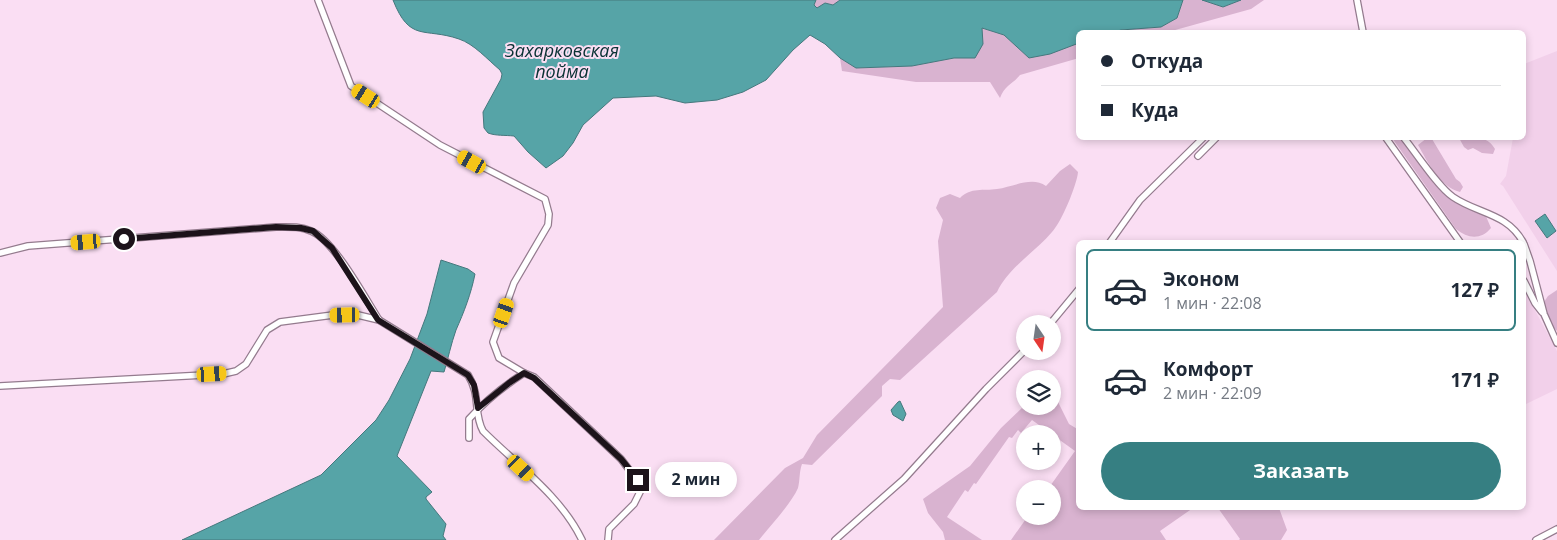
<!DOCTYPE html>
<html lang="ru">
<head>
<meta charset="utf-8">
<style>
  :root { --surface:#fff; --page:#f6f6f7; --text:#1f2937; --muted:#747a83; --line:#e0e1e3; --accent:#367f82 }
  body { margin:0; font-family:"Open Sans",sans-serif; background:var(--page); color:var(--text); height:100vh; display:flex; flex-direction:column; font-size:19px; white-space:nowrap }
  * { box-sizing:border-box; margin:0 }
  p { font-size:16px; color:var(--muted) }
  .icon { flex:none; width:28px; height:28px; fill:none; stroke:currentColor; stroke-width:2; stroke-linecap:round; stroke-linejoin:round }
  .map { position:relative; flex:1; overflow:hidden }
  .details { position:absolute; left:1076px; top:240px; width:450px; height:270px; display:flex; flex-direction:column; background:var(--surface); border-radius:8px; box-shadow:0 2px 8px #0003 }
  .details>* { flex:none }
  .banner { position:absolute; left:1076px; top:30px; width:450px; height:110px; border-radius:8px; box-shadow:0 2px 8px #0003; display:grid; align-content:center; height:110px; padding:0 25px; background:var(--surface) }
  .needle { width:32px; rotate:167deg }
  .controls { position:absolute; left:1016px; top:315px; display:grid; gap:10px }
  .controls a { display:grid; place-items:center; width:45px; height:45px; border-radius:50%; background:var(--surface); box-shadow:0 2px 8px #0003; font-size:25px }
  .end { position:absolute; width:22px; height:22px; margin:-11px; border:6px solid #1c131a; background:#fff; box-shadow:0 0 0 2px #fff }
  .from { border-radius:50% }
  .bubble { position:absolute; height:35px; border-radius:18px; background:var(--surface); box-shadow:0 2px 8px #0003; font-size:16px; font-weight:700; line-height:35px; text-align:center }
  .car { position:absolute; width:15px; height:30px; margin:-15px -8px; border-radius:6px; box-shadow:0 0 4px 1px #0007; background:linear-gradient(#f5c518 24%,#345 0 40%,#f5c518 0 76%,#345 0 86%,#f5c518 0) }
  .banner b { display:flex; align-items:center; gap:18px; height:48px; font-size:19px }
  .banner b+b { border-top:1px solid var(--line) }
  .banner i { width:12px; height:12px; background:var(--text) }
  ul { padding:9px 0 0; list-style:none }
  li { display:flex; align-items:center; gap:15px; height:82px; margin:0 10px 8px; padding:0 15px; border:2px solid transparent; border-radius:8px }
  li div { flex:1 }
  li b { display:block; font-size:19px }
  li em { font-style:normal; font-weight:700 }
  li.current { border-color:var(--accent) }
  li>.icon { width:45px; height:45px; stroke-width:1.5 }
  .button { display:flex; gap:10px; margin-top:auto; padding:10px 25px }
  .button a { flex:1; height:58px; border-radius:30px; background:var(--accent); color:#fff; font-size:20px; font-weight:700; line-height:58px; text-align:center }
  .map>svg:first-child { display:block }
</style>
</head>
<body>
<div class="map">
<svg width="1557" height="540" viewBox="0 0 1557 540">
  <rect width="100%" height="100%" fill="#fadef3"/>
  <!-- built -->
  <g fill="#f2d0ea">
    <path d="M1557,51V271L1503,186L1500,184L1506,176L1513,138H1524V64Z"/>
    <path d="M1524,290L1557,351V389L1524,405Z"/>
  </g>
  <!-- green -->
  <g fill="#d9b3d0">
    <path d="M816,0H840L833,5L825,3L817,9L814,5Z"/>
    <path d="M1183,0H1204L1223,7L1241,0H1264L1251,9L1168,32H1114L1121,30L1161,27L1177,18Z"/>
    <path d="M982,28L1004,35L1029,58L1079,43V58L1020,75C1012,85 1005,85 1000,98L990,82H916L842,71L840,58L857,68L912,66L954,58H975Z"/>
    <path d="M1392,138H1400C1414,156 1434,189 1452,200C1462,207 1473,210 1485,214L1491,228C1481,240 1468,239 1456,229Z"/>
    <path d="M1427,138L1432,139L1456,179L1460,182L1463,187L1460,192C1440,187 1427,161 1418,145Z"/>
    <path d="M1459,138C1473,137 1487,135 1495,149L1493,154L1482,153L1473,148L1468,150L1464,147Z"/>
    <path d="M1070,164L1078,172C1077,185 1061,223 1052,232C1034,253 1009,267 997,292L900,380L890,379L882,386V396L812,465L802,464C799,472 800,481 798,488C791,504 770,526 759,540H714L785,468L803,458L817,435L943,307L938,241L943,220L936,208L940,198L950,194L960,198C971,187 983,191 997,189C1013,187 1032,176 1046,186L1060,171Z"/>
    <path d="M1557,290V331C1549,324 1545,312 1544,302L1548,296Z"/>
    <path d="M1053,392L1069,424L1079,430V508H1193L1160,531L1166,540H1011L1028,516H1052V489H1048L1075,451L1032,420L1021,433L1018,430L1012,438L1009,437L976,484L974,483L968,492L965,490L947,517L982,540H945L943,532L928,513L923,499L970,466L1001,428L1025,405L1052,406Z"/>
    <path d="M1218,508H1279L1287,530L1281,540H1239L1240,539Z"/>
  </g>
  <!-- water -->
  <g fill="#56a4a7" stroke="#45787d">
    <path d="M393,0H816L814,5L817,8L825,3L833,5L840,0H1183L1177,18L1161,27L1121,30L1114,32H1079V43L1050,54L1029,58L1004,35L982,28L983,44L975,58H954L912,66L856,68L840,58L825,44L810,35L793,50L766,80L743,92L717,100L685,103L656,96L613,98L583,125L573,143L563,156L546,168L528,152L514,136C505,135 496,136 488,133L484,128L483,112L501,79L502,74L500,70C487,59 474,44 459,39C424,27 410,43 393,0Z"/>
    <path d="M1202,0H1241L1223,7Z"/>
    <path d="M1545,214L1556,231L1547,238L1535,221Z"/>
    <path d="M441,260L468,269L475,274C471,294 464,312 456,330C451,344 448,359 444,372L431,371L397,456L432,492L426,497V499L446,524L443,536L446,540H182L321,475L376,420L389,400L410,359L427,314Z"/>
    <path d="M900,401L906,414L903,421L893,415L891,410L898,402Z"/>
  </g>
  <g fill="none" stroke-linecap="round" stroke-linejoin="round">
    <defs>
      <g id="minor">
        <path d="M318,0L351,86L440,145L545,199L549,214L548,225L514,283L493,342L499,358L524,373"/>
        <path d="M1357,0L1363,32"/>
        <path d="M1386,138L1460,242"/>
        <path d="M1404,138C1416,153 1438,187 1453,197C1478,214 1507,213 1523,242"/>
        <path d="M1198,156L1216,138"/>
        <path d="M1110,242L1140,200L1203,138"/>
        <path d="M1524,244L1530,261L1544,314L1557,343"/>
        <path d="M0,253L28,246L276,227C288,227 300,226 311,231C334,240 365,298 379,320"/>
        <path d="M1524,281L1535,303L1542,312"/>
        <path d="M1050,324L1079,289"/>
        <path d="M0,386L223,374L236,371L246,364L267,330L280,322L333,315H358L379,320L468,375C481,395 473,413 483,431C517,465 561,496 582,540"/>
        <path d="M469,438V419C485,401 504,386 524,373L534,377L621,459L637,480L640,492L634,504L609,529L608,540"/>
        <path d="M835,540L904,479L986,389L1025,350"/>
        <path d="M1536,540L1557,529"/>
      </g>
    </defs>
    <!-- minor casing -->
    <use href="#minor" stroke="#947b8e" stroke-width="8"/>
    <!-- minor -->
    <use href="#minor" stroke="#fff" stroke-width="5.5"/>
  </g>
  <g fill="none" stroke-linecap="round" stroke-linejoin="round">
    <!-- route -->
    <path stroke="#1c131a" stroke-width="6" d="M124,239L276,227L301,228L313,231L332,248L378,320L468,375L474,385L478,408L509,383L524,373L534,378L621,459L638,480"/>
  </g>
  <g text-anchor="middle" stroke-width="4" stroke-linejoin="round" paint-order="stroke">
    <!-- water labels -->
    <g font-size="18" font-style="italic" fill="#093133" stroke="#fadef3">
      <text x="562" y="57">Захарковская<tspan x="562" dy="21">пойма</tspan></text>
    </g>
  </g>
</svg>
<div class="controls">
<a><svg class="needle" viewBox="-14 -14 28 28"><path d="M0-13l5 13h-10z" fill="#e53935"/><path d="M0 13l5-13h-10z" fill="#747a83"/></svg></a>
<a><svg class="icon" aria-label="layers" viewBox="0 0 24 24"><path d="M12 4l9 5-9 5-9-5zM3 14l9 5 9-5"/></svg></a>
<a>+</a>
<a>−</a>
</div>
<i class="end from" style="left:124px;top:239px"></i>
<i class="end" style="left:638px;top:480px"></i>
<div class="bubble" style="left:655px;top:462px;width:82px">2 мин</div>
<i class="car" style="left:366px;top:96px;rotate:303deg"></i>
<i class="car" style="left:472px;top:162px;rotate:299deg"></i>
<i class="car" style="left:86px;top:242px;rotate:265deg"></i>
<i class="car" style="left:504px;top:313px;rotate:19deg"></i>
<i class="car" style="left:345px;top:315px;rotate:269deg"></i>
<i class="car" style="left:212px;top:374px;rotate:87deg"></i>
<i class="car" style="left:521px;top:468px;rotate:133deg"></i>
<div class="banner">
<b><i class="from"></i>Откуда</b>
<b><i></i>Куда</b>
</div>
<section class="details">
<ul>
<li class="current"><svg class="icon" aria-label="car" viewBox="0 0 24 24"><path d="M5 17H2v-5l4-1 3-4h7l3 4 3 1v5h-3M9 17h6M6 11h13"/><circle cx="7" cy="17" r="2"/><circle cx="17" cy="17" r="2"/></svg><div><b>Эконом</b><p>1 мин · 22:08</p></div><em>127 ₽</em></li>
<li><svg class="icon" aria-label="car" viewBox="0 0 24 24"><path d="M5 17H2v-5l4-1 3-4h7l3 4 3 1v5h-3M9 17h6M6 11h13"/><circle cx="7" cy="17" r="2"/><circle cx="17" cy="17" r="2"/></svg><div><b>Комфорт</b><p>2 мин · 22:09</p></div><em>171 ₽</em></li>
</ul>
<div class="button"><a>Заказать</a></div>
</section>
</div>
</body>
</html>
